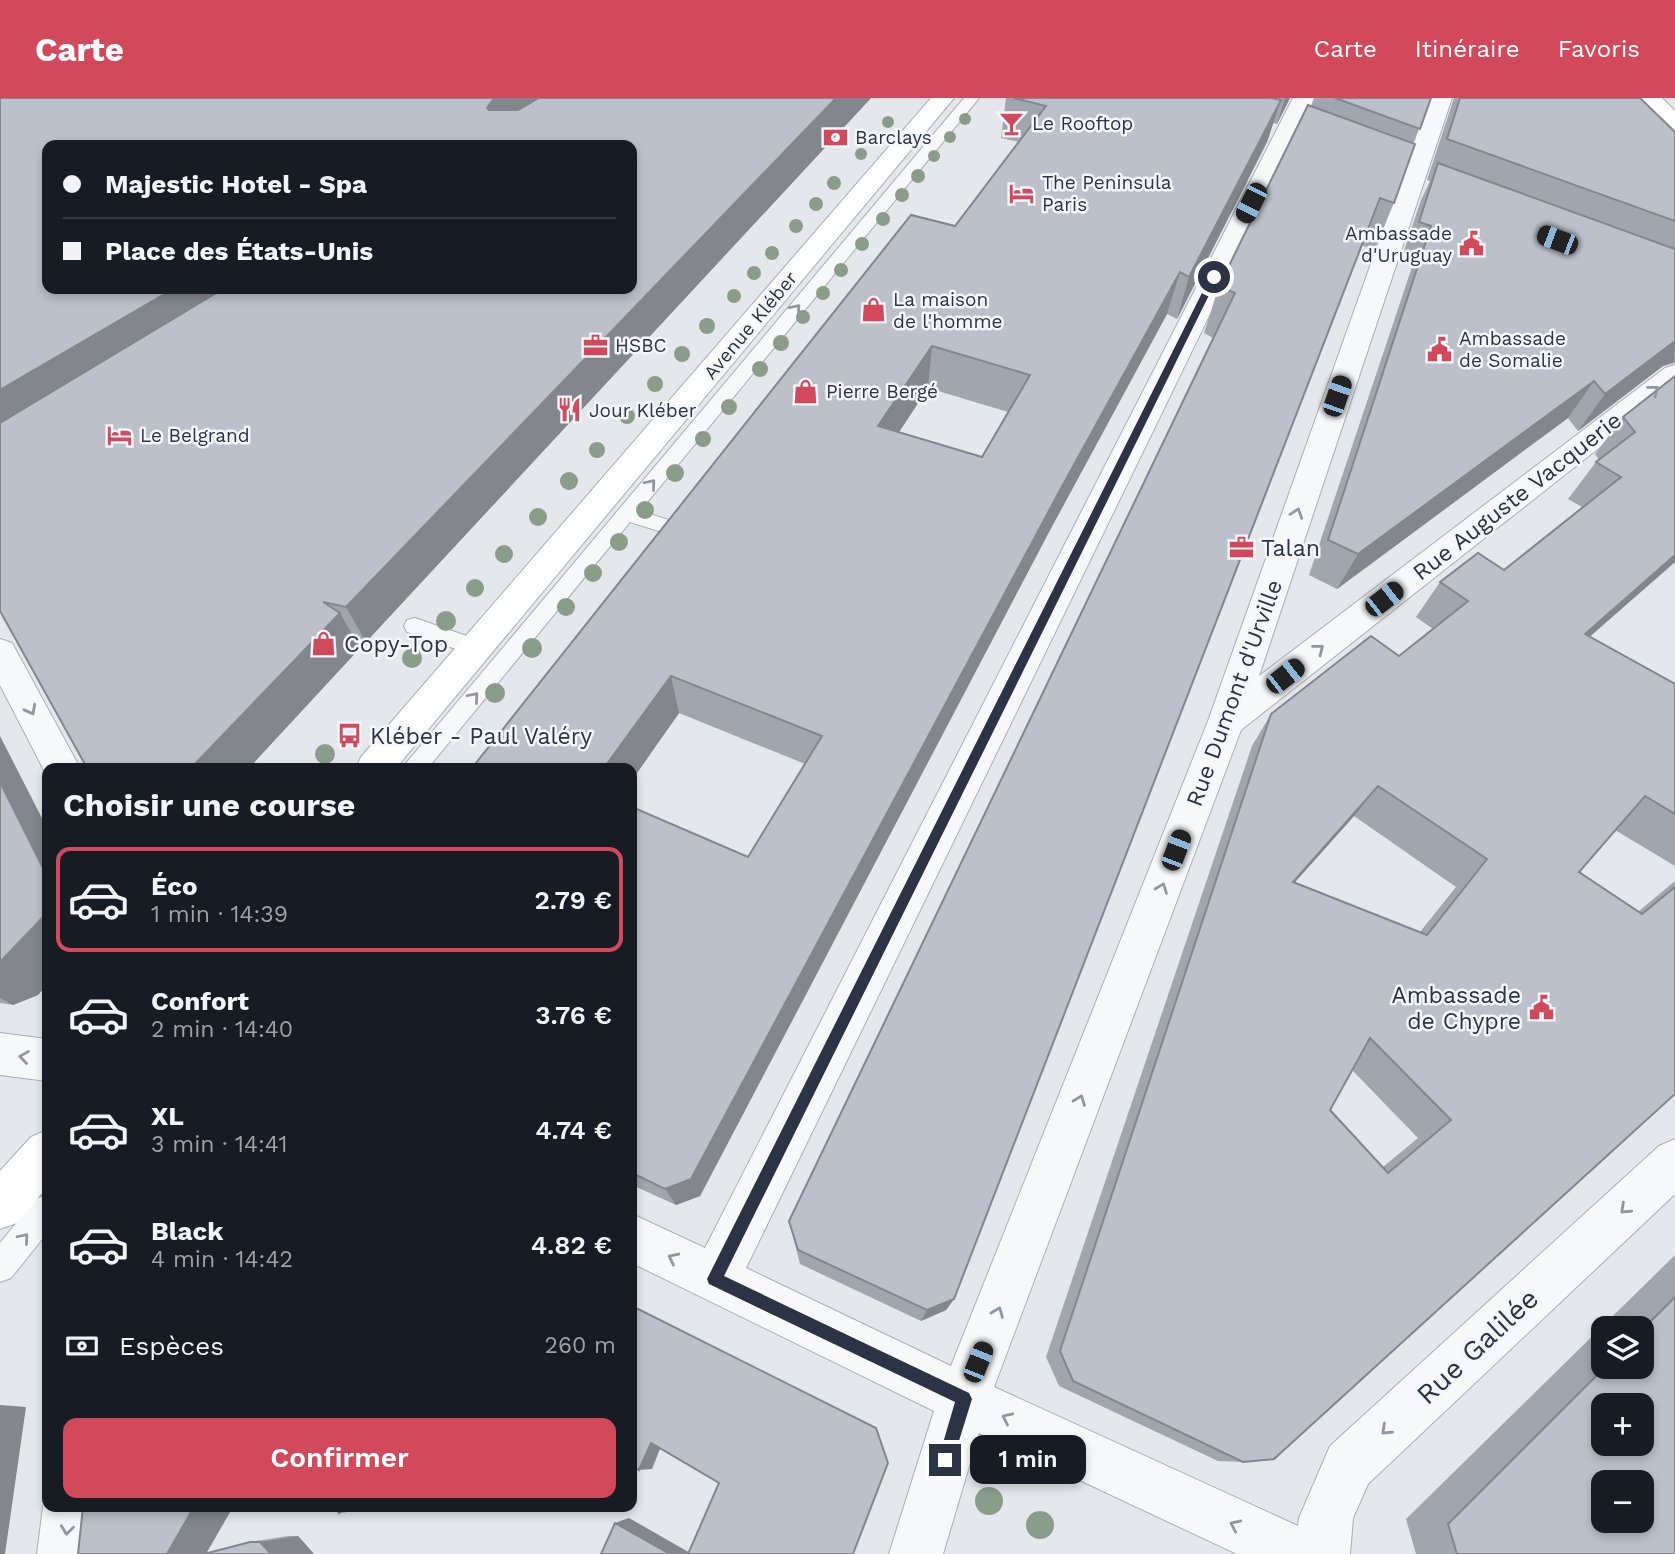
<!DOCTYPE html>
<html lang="fr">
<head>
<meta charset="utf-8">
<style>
  :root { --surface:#171b24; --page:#242831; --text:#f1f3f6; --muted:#9ea1a6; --line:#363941; --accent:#d1495b }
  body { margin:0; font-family:"Work Sans",sans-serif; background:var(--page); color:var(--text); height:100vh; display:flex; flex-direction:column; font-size:26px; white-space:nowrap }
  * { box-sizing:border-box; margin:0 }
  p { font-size:23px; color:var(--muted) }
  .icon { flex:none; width:38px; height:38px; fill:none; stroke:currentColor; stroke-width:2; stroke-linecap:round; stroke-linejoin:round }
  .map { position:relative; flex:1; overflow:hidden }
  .sheet { position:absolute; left:42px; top:665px; width:595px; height:749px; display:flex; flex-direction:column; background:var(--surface); border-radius:14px; box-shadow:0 4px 10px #0003 }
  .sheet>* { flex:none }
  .top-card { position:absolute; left:42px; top:42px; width:595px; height:154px; border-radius:14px; box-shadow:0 4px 10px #0003; display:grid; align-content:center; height:154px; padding:0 21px; background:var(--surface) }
  .tools { position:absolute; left:1591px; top:1218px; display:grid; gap:14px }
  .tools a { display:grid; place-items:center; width:63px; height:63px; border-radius:14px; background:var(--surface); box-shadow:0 4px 10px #0003; font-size:35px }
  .end { position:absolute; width:32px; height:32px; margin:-16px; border:9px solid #2b3445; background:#fff; box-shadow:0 0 0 4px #fff }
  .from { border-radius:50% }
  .bubble { position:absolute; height:49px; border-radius:14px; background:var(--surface); box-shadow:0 4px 10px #0003; font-size:23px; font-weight:600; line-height:49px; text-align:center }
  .car { position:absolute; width:21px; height:42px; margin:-21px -10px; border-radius:9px; box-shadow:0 0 5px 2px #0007; background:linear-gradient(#222 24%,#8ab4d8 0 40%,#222 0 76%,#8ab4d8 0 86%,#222 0) }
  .top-card b { display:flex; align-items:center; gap:24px; height:66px; font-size:26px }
  .top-card b+b { border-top:2px solid var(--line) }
  .top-card i { width:18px; height:18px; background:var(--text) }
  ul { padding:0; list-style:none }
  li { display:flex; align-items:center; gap:21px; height:105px; margin:0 14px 10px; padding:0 7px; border:4px solid transparent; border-radius:14px }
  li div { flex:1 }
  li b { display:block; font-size:26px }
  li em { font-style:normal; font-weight:600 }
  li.current { border-color:var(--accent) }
  li>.icon { width:63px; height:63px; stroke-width:1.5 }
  h2 { padding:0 21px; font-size:32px; line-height:84px }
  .pay { display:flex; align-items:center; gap:18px; height:77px; padding:0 21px; font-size:26px }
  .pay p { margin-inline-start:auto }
  .cta { display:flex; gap:14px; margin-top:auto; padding:14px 21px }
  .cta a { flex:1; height:80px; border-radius:14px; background:var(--accent); color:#fff; font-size:28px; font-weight:600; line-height:80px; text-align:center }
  header { display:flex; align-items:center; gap:42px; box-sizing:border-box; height:98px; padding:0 35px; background:var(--accent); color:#fff }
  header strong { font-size:33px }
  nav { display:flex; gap:38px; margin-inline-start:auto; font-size:24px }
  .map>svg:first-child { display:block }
</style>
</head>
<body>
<header>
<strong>Carte</strong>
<nav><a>Carte</a><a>Itinéraire</a><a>Favoris</a></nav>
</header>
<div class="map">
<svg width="1675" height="1456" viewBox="0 0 1675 1456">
  <rect width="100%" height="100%" fill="#e4e7ec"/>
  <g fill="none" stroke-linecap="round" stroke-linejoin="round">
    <defs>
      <g id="lane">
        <path d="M964,0H979L640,413L672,423L675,428L672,433L665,435L630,424L428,670H402Z"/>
        <path d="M415,520L484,544L487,550L484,556L476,558L407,534L404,528L407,522Z"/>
        <path d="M47,1097V1135L11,1180L0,1184V1145L36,1101Z"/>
      </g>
      <g id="street">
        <path d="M1293,0H1315L746,1170L951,1268L1208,623L1430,0H1452L1259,578L1665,270L1675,267V290L1241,632L994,1289L1298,1428L1299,1420L1330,1348L1659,1048L1675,1041V1096L1368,1386L1353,1420L1350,1456H1237L979,1335L943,1456H889L934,1313L632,1165V1116L705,1150Z"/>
        <path d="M0,541L12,545L80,670H47V678L0,587Z"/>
        <path d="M0,935L47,941V983L0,977Z"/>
        <path d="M47,1399V1409H97L91,1456H37L43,1409Z"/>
      </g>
      <g id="secondary">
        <path d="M931,0H954L396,670H356L361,659Z"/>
        <path d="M47,1032V1089L17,1125L0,1131V1073L31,1039Z"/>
      </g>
      <path id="primary" d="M1638,0H1662L1675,13V33L1667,31Z"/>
    </defs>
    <!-- lane casing -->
    <use href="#lane" stroke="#a9aeb7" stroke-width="2"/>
    <!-- street casing -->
    <use href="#street" stroke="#a9aeb7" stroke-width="2"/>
    <!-- secondary casing -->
    <use href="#secondary" stroke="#a9aeb7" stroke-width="2"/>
    <!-- primary casing -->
    <use href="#primary" stroke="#a3abb8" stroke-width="2"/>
    <!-- lane -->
    <use href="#lane" fill="#f7f8fa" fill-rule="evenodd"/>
    <!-- street -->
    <use href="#street" fill="#f7f8fa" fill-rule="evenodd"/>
    <!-- secondary -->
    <use href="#secondary" fill="#fff" fill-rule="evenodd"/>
    <!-- primary -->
    <use href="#primary" fill="#fff" fill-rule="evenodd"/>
  </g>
  <!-- trees -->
  <g fill="#899d89">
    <circle cx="965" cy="21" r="6"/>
    <circle cx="888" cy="24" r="6"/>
    <circle cx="950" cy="39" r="6"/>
    <circle cx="861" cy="56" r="6"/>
    <circle cx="934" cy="58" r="6"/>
    <circle cx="918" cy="78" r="7"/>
    <circle cx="834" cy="85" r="7"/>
    <circle cx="902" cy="97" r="7"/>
    <circle cx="816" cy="106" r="7"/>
    <circle cx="883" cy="121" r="7"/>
    <circle cx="796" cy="128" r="7"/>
    <circle cx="862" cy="146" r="7"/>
    <circle cx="772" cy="155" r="7"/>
    <circle cx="841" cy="172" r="7"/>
    <circle cx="754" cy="175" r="7"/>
    <circle cx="823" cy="195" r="7"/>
    <circle cx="734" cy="198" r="7"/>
    <circle cx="803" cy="219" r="7"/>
    <circle cx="707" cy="228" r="8"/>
    <circle cx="781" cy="245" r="8"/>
    <circle cx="682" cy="256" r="8"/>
    <circle cx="760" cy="271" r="8"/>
    <circle cx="655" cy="286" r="8"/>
    <circle cx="729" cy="309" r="8"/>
    <circle cx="627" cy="318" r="8"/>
    <circle cx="703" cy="341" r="8"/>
    <circle cx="597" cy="352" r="8"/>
    <circle cx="675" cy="375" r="9"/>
    <circle cx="569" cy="383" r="9"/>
    <circle cx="645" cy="412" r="9"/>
    <circle cx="538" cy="419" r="9"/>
    <circle cx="619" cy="444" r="9"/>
    <circle cx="504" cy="456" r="9"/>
    <circle cx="593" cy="475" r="9"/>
    <circle cx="475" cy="490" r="9"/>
    <circle cx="566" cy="509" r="9"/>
    <circle cx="446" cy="523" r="10"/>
    <circle cx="532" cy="550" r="10"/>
    <circle cx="412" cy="560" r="10"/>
    <circle cx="495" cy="595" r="10"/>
    <circle cx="325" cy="656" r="10"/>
    <circle cx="989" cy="1403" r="14"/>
    <circle cx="1040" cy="1427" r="14"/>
  </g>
  <!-- wall -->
  <g fill="#a1a5ae" fill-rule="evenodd">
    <path d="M0,0H871L366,544L355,541L360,550L249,670H87ZM632,47V191H47Z"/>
    <path d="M1006,0H1290L1277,26L1273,25L1267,44L1177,221L1167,216L1049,434L700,1098L676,1107L632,1087V709L748,759L805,666L679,615L632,682V670H472L955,128L1019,44L1001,40ZM928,290L1008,314L982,359L899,334Z"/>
    <path d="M1314,0H1431L1413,45L1394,105L1374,152L1361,147L954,1201L946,1212L921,1223L800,1166L789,1123L1213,240L1204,235L1219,188L1311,8Z"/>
    <path d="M1454,0H1640L1675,34V265L1663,268L1578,333L1568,320L1337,491L1309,477L1413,166L1401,162L1421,102L1430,83L1427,82Z"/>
    <path d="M1675,278V464L1589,539L1675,586V768L1615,732L1579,774L1639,813L1675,783V996L1243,1364L1218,1363L1059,1288L1046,1259L1252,648L1271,616L1399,558L1433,531L1416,519L1440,484L1504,472L1582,409L1568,401L1596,364L1599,362L1595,356L1623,319ZM1354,718L1456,789L1420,834L1295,784ZM1352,972L1418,1040L1383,1069L1330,1012Z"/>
    <path d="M0,638L38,897L13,907L0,905Z"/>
    <path d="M1675,1157V1456H1416L1406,1421ZM1603,1230H1642V1269H1603Z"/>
    <path d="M288,1438H298L314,1456H78L207,1455L250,1444Z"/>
  </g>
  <!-- shaded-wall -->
  <g fill="#83868d">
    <path d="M496,0H566L502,40L487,10L492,3Z"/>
    <path d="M836,0H871L366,544L346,509Z"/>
    <path d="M1285,0H1290L1277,26Z"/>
    <path d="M1281,2L1267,44L1177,221L1189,179Z"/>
    <path d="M1180,174L1167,216L1049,434L700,1098L676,1107L665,1091L1059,394Z"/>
    <path d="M173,191H256L0,347V292Z"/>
    <path d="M1675,243L1674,264L1663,268L1578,333L1605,296Z"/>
    <path d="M932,248L928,290L876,369L878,328Z"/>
    <path d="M1594,283L1568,320L1337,491L1358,456Z"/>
    <path d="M1675,457V464L1554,570L1585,536Z"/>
    <path d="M340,515L360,550L249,670H191Z"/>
    <path d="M671,578L679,615L632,682V670H604Z"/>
    <path d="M0,638L47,730V778L0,684Z"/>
    <path d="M1378,688L1354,718L1271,811L1293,784Z"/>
    <path d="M47,815V887L38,897L13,907L0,900V864Z"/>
    <path d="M954,1201L946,1212L921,1223L927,1212Z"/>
    <path d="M0,1307L26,1309L5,1456H0Z"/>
    <path d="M651,1345L662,1346L652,1371L639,1372Z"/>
    <path d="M194,1409H233L206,1456H167Z"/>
    <path d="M344,1409H373L371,1411L339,1415Z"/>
    <path d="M629,1420L692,1456H670L615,1425Z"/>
    <path d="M298,1438L314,1456H271L260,1444Z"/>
  </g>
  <!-- building -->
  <g fill="#bbc0ca" stroke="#83868d" stroke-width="2" fill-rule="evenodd">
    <path d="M0,0H496L492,3L487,10L489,12H518L539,0H836L346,509L323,504L340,515L191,670H87L0,513V325L223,191H632V47H47V191H173L0,292Z"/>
    <path d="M1014,0H1271L1281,2L1189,179L1180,174L1059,394L691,1081L665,1091L632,1075V709L748,759L822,638L671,578L604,670H472L911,117L955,128L1046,8ZM932,248L1030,277L982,359L878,328Z"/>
    <path d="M1335,0H1431L1420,31Z"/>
    <path d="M1460,0H1640L1675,34V123L1447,41Z"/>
    <path d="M1308,7L1415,46L1394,105L1380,100L954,1201L927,1212L798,1152L789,1123L1235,195L1219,188Z"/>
    <path d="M1438,65L1675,151V243L1605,296L1594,283L1358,456L1328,442L1431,128L1419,124Z"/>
    <path d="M1675,278V457L1585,536L1675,586V716L1645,698L1579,774L1642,816L1675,789V996L1274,1361L1243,1364L1073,1283L1060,1253L1271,616L1371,538L1399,558L1468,503L1440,484L1478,455L1504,472L1621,379L1596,364L1635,334L1623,319ZM1378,688L1487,761L1427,837L1293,784ZM1370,940L1451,1022L1388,1075L1330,1012Z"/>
    <path d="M0,684L47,778V815L0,864Z"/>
    <path d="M1675,1199V1456H1457L1448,1426L1605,1269H1642V1232ZM1603,1307H1642V1346H1603ZM1603,1384H1642V1423H1603Z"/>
    <path d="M632,1208L876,1330L888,1365L853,1456H688L719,1385L651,1345L639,1372L632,1368Z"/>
    <path d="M83,1409H194L167,1456H78Z"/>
    <path d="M335,1409H344L339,1415Z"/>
    <path d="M615,1425L670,1456H601Z"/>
    <path d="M250,1444H260L271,1456H204Z"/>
  </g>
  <!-- one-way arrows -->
  <defs><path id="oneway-chevron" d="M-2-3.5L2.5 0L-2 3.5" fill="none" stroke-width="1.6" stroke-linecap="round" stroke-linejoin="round" transform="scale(1.75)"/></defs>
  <g stroke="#9196a0">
    <use href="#oneway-chevron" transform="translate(796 211) rotate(-50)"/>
    <use href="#oneway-chevron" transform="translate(1654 292) rotate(-38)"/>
    <use href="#oneway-chevron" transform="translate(651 386) rotate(-50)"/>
    <use href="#oneway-chevron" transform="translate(1297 415) rotate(-71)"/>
    <use href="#oneway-chevron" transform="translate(1319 551) rotate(-38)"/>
    <use href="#oneway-chevron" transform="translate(474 599) rotate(-50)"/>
    <use href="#oneway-chevron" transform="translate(31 612) rotate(62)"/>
    <use href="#oneway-chevron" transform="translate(1162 790) rotate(-69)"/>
    <use href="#oneway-chevron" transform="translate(24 959) rotate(-172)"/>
    <use href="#oneway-chevron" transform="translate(1080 1002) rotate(-69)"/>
    <use href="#oneway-chevron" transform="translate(1625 1111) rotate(137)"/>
    <use href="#oneway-chevron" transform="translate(24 1140) rotate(-50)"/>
    <use href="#oneway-chevron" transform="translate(673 1160) rotate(-154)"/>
    <use href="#oneway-chevron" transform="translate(998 1214) rotate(-69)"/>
    <use href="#oneway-chevron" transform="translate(1007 1320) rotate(-155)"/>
    <use href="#oneway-chevron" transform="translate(1386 1332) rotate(137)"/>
    <use href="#oneway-chevron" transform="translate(1235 1427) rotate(-155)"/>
    <use href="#oneway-chevron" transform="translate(67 1432) rotate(97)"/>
  </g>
  <!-- route -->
  <path fill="#2b3445" d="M1214,176L1218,179L724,1178L969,1295L972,1301L953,1362L951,1367L945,1369L940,1367L938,1362L955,1304L709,1186L707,1181L1210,179Z"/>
  <!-- icons -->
  <defs>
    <symbol id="bar-bare" viewBox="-9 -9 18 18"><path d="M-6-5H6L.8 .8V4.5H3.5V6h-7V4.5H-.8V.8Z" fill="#d1495b" stroke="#f4f6f9" stroke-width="2.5" paint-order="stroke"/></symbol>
    <symbol id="bank-bare" viewBox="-9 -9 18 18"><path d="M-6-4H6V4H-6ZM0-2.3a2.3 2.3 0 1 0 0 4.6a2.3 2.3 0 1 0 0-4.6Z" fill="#d1495b" stroke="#f4f6f9" stroke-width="2.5" paint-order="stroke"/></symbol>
    <symbol id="hotel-bare" viewBox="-9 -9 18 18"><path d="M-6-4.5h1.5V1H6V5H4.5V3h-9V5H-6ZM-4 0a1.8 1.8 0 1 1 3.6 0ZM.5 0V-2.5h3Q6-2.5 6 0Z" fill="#d1495b" stroke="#f4f6f9" stroke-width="2.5" paint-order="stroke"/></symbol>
    <symbol id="civic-bare" viewBox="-9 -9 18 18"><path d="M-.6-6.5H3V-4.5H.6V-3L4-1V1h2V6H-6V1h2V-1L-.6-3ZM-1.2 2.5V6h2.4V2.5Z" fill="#d1495b" stroke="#f4f6f9" stroke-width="2.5" paint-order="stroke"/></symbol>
    <symbol id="shop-bare" viewBox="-9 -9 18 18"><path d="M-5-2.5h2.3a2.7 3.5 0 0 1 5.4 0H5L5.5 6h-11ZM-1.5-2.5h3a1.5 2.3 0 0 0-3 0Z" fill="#d1495b" stroke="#f4f6f9" stroke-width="2.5" paint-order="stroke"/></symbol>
    <symbol id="office-bare" viewBox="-9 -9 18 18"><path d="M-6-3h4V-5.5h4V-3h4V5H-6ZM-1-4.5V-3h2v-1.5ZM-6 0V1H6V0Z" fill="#d1495b" stroke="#f4f6f9" stroke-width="2.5" paint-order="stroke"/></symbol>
    <symbol id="restaurant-bare" viewBox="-9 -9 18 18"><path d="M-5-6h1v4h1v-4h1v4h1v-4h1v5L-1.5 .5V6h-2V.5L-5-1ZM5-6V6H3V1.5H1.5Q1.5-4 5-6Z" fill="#d1495b" stroke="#f4f6f9" stroke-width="2.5" paint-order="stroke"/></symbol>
    <symbol id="bus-bare" viewBox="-9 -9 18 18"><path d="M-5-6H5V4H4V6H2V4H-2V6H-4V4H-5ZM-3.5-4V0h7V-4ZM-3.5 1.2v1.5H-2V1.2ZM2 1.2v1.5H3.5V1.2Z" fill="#d1495b" stroke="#f4f6f9" stroke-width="2.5" paint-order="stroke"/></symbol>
  </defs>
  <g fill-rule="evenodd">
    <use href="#bar-bare" x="994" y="8" width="35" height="35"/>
    <use href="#bank-bare" x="818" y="22" width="35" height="35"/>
    <use href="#hotel-bare" x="1004" y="78" width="35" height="35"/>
    <use href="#civic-bare" x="1454" y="128" width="35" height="35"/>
    <use href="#shop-bare" x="856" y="194" width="35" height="35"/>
    <use href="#office-bare" x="578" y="230" width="35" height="35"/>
    <use href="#civic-bare" x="1422" y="234" width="35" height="35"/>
    <use href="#shop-bare" x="788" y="276" width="35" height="35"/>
    <use href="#restaurant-bare" x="552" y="294" width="35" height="35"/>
    <use href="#hotel-bare" x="102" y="320" width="35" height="35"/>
    <use href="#office-bare" x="1224" y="432" width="35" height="35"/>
    <use href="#shop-bare" x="306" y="528" width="35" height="35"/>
    <use href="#bus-bare" x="332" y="620" width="35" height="35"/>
    <use href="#civic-bare" x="1524" y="892" width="35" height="35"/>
  </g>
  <g text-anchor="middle" stroke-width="5" stroke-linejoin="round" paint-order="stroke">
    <!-- far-poi labels -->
    <g font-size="19" fill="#2b3445" stroke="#f4f6f9" text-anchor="start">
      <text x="1032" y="32">Le Rooftop</text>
      <text x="855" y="46">Barclays</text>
      <text x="1042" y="91">The Peninsula<tspan x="1042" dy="22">Paris</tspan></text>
      <text x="1452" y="142" text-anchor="end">Ambassade<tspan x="1452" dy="22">d'Uruguay</tspan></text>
      <text x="893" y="208">La maison<tspan x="893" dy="22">de l'homme</tspan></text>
      <text x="1459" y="247">Ambassade<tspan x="1459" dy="22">de Somalie</tspan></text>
      <text x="615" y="254">HSBC</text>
      <text x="826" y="300">Pierre Bergé</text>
      <text x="589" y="319">Jour Kléber</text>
      <text x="140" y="344">Le Belgrand</text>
    </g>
    <!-- far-street labels -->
    <g font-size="19" fill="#2b3445" stroke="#f4f6f9">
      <text transform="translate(750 227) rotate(-50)" y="7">Avenue Kléber</text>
    </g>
    <!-- street labels -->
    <g font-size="23" fill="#2b3445" stroke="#f4f6f9">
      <text transform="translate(1517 398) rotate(-38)" y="8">Rue Auguste Vacquerie</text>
      <text transform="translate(1234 595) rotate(-70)" y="8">Rue Dumont d'Urville</text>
    </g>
    <!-- poi labels -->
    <g font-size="23" fill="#2b3445" stroke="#f4f6f9" text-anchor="start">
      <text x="1261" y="458">Talan</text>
      <text x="344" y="554">Copy-Top</text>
      <text x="370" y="646">Kléber - Paul Valéry</text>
      <text x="1521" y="905" text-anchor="end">Ambassade<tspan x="1521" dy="26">de Chypre</tspan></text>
    </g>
    <!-- near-street labels -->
    <g font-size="28" fill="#2b3445" stroke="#f4f6f9">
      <text transform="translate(1477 1248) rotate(-43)" y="10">Rue Galilée</text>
    </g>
  </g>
</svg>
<div class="tools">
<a><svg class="icon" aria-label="layers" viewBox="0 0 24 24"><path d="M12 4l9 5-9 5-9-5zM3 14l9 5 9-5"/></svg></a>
<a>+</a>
<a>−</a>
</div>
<i class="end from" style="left:1214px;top:179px"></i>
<i class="end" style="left:945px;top:1362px"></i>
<div class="bubble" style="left:970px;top:1337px;width:116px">1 min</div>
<i class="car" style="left:1251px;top:105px;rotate:207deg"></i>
<i class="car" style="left:1557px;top:142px;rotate:291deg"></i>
<i class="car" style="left:1337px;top:298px;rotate:19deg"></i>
<i class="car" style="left:1384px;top:501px;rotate:52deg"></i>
<i class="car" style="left:1285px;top:578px;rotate:52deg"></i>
<i class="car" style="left:1176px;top:752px;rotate:21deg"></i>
<i class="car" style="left:978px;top:1264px;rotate:22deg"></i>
<div class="top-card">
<b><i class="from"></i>Majestic Hotel - Spa</b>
<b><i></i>Place des États-Unis</b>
</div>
<section class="sheet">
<h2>Choisir une course</h2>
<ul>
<li class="current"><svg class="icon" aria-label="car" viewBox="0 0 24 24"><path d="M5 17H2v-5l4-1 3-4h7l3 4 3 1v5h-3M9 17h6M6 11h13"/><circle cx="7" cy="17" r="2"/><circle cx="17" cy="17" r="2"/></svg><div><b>Éco</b><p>1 min · 14:39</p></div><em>2.79 €</em></li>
<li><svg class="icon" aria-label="car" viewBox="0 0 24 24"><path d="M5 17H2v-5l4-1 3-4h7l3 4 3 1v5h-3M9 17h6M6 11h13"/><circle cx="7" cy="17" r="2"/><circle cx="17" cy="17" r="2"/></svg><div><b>Confort</b><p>2 min · 14:40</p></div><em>3.76 €</em></li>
<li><svg class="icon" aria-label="car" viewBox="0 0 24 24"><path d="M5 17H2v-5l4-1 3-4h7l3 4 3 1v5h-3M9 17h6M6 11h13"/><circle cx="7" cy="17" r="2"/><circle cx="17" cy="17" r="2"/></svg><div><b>XL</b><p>3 min · 14:41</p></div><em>4.74 €</em></li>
<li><svg class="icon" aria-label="car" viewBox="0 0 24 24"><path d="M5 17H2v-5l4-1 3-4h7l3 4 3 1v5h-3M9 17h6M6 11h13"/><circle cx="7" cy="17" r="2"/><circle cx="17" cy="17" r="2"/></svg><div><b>Black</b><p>4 min · 14:42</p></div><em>4.82 €</em></li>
</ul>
<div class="pay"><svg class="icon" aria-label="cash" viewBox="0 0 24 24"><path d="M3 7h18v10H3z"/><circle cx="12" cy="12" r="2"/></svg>Espèces<p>260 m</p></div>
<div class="cta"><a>Confirmer</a></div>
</section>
</div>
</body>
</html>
